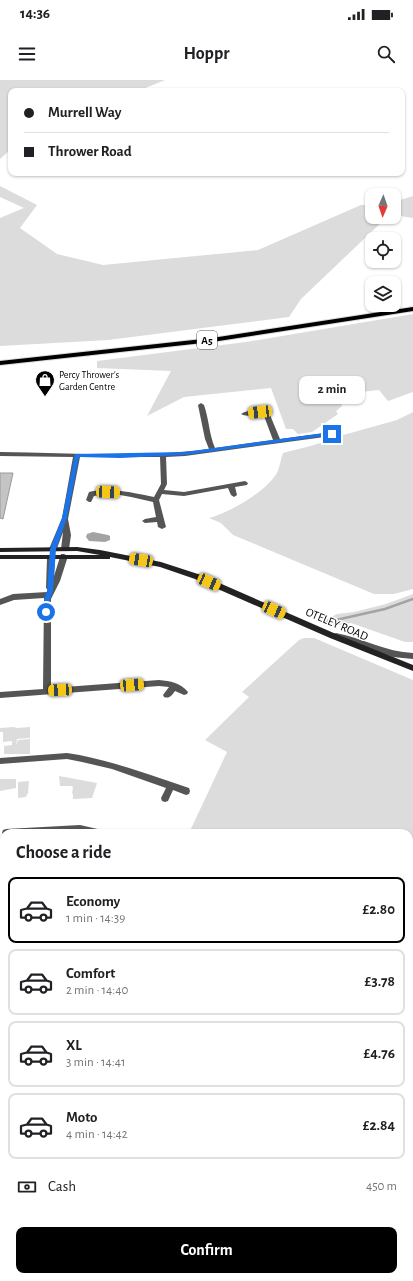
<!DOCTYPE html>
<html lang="en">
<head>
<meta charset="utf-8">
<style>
  :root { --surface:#fff; --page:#f6f6f6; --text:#202124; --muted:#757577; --line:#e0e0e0; --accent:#000 }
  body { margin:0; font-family:"Alegreya Sans",sans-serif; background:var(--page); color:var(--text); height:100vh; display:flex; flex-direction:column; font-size:15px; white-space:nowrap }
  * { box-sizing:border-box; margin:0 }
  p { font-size:13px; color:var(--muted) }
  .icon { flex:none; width:22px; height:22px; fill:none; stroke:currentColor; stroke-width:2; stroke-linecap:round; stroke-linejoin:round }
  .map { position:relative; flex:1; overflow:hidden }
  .side { position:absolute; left:0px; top:749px; width:413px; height:452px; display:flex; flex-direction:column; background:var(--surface); border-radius:12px 12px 0 0; box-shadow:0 1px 3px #0004 }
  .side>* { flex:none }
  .banner { position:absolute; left:8px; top:8px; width:397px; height:88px; border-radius:8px; box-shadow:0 1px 3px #0004; display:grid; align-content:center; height:88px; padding:0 16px; background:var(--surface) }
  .needle { width:26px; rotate:182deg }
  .buttons { position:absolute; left:365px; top:108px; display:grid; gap:8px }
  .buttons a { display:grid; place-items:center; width:36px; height:36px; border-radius:8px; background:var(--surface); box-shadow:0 1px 3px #0004; font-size:20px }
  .end { position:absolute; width:18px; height:18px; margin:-9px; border:5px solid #1a73e8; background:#fff; box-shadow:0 0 0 2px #fff }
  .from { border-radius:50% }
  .bubble { position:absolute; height:28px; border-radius:8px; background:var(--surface); box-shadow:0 1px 3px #0004; font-size:13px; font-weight:600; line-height:28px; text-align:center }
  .car { position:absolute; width:12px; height:24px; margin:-12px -6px; border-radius:5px; box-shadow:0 0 3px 1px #0007; background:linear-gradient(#f5c518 24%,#345 0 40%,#f5c518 0 76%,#345 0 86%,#f5c518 0) }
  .banner b { display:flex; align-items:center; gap:14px; height:38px; font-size:15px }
  .banner b+b { border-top:1px solid var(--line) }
  .banner i { width:10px; height:10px; background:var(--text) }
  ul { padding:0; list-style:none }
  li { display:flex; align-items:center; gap:12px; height:66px; margin:0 8px 6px; padding:0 8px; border:2px solid var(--line); border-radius:8px }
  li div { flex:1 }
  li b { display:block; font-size:15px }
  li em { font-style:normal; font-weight:600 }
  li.on { border-color:var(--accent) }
  li>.icon { width:36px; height:36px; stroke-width:1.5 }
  h2 { padding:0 16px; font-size:18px; line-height:48px }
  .pay { display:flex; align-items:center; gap:10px; height:44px; padding:0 16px; font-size:15px }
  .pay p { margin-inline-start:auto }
  .cta { display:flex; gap:8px; margin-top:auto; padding:8px 16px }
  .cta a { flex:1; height:46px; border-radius:8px; background:var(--accent); color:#fff; font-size:16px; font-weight:600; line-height:46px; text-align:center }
  .status { display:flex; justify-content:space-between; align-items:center; height:28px; padding:0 20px; background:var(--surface); direction:ltr }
  .status svg { height:11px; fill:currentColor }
  header { display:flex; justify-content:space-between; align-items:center; height:52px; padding:0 16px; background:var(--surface); font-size:18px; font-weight:600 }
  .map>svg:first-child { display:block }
</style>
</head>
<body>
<div class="status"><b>14:36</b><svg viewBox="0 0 49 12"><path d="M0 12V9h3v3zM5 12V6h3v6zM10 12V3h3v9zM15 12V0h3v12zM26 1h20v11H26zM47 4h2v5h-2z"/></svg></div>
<header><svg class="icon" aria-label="menu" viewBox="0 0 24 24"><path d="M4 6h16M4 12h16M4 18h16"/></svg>Hoppr<svg class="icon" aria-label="search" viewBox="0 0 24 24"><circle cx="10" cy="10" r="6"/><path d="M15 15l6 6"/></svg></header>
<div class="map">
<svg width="413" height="1201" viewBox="0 0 413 1201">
  <rect width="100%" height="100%" fill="#fff"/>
  <!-- green -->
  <g fill="#dcdcdc">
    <path d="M0,0H165L138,11H11V69L0,79Z"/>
    <path d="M0,106L37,125L20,148L57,174L103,185L258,170L361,125H372V137H387L301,219L289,237L108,260L0,266V138L24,128L0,117Z"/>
    <path d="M413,116V138L394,135V122Z"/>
    <path d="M413,234V312L388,321L379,310L351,313L340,322L342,326L336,331L338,334L312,352L298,354L293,349H286L271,308L184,317L147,336L171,291L97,288V281L246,262Z"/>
    <path d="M413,332V509L394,514H374L233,455L221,443L209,438C229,433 269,410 278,391C280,385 281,378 283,373C293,370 323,364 329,359L397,340Z"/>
    <path d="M413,514V562H405L351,543L333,546L323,541L337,534L354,532L386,524Z"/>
    <path d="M304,558H314L413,600V1201H23L25,1197H409V753H189L227,672L205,660L249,617L242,612L299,560Z"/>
    <path d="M13,647L17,648L30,647V658L17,659L16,665L18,660L30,659V674H4V666L12,665V661L3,662V652H0V648Z"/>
    <path d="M59,696L97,703L92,718L73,719V714L72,713L73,708L72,706H60Z"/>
    <path d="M0,699H16V708L0,711Z"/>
    <path d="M29,701L28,714H27L26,717L18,718V702Z"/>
    <path d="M0,834H4V1075L0,1074Z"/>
    <path d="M0,1088L4,1089V1175L0,1173Z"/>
  </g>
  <!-- water -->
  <path fill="#a3a3a3" d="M93,452L108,455L110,456V460L105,462L89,461L86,457L87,454Z"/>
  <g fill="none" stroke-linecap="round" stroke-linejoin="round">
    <!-- stream-far1 -->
    <path stroke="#a3a3a3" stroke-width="2.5" d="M327,542L385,529L413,519"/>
    <!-- stream -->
    <g stroke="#a3a3a3" stroke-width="3">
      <path d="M0,855H4"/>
      <path d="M0,1081L4,1082"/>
      <path d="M234,1197L235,1201"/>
    </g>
  </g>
  <!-- building -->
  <path fill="#c4c4c4" stroke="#999" d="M0,393H13L3,439L0,438Z"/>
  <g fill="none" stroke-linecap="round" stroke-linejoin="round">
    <defs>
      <path id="trunk" d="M413,227V231L212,262L0,285V281L212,258Z"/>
    </defs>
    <!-- trunk casing -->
    <use href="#trunk" stroke="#dbdbdb" stroke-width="2"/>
    <!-- minor -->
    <g fill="#555" fill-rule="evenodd">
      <path d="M201,323L204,325C209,339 209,354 215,368L273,360L264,336C257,333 247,338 241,334C249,329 263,329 270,335L280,359L332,352L335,354L332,356L185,376L166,377L167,404L164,410L184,412L245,401L248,403L247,405L235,407L237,415L234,417L231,415L228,408L184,416L162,414L159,420L166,447L162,449L158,447L157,442L145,443L142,441L145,439L156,437L153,422C134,418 114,411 94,416L91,422H89L86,420L89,412C111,407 132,413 154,417L161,404L160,377H80L68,439L71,455L69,469L65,471L61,469L63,452L56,471H50L49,469L62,438L73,377L0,376V372C69,373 140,378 209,369L205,359L198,325Z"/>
      <path d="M61,474H64L68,476L60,501L51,519V608L159,600C170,601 181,603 188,612L187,614L184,615L175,611C172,615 170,619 164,617L163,615L169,607L159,606L0,618V612L43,609L44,518L14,520L0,525V519L13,514L47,512L48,510L46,508L47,478L51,475L55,478L54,496Z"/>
      <path d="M336,553C362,558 386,572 413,573V579L393,577L353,563L333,558L332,556L333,554Z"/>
      <path d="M67,673C109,679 149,695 189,708L190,711L189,714L186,715L173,710L168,721L165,722L162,721L161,718L166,708L112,689L82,682L67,679L0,684V678Z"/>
      <path d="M80,745L102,750L103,753H4V756L2,753L3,750L6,749Z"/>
    </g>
    <!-- secondary -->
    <path fill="#222" fill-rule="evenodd" d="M77,467L100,470L161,482L201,495L336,554L413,585V591L330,558L195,499L160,487L110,477V479H0V475H100L77,471L0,472V468Z"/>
    <!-- trunk -->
    <use href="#trunk" fill="#000" fill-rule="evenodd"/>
  </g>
  <!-- route -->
  <path fill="#1a73e8" d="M332,352L333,353V355L185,375L120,378L79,377L67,438L56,469L53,511L50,519L49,532L46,534L44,533V519L47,511L50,469L62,438L75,374L185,372Z"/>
  <!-- icons -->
  <defs>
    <symbol id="shop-pin" viewBox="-11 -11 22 30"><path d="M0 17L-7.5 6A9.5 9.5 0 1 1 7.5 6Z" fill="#000" stroke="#fff"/><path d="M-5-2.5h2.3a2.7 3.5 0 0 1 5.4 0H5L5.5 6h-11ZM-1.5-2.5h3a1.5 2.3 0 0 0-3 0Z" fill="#fff"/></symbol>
  </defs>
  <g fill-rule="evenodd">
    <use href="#shop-pin" x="34" y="289" width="22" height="30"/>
  </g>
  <g text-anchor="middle" stroke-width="3" stroke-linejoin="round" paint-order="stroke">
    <!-- far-poi labels -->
    <g font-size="10" fill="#000" stroke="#fff" text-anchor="start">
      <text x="59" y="298">Percy Thrower's<tspan x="59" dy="12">Garden Centre</tspan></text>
    </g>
    <!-- shield labels -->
    <rect fill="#fff" stroke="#4c4c4c" stroke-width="1" x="197" y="251" width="20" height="18" rx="3"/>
    <g font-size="11" font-weight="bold" fill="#000">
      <text x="207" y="264">A5</text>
    </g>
    <!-- street labels -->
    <g font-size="12" fill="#000" stroke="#fff">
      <text transform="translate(337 544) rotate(23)" y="4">OTELEY ROAD</text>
    </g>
  </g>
</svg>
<div class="buttons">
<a><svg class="needle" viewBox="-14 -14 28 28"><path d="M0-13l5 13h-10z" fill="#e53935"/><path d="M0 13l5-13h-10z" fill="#757577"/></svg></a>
<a><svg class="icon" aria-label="locate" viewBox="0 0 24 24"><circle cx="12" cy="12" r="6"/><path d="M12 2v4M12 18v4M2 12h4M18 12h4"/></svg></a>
<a><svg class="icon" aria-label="layers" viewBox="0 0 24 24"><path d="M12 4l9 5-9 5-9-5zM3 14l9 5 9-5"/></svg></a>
</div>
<i class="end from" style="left:46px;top:532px"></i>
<i class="end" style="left:332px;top:354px"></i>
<div class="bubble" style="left:299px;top:296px;width:66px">2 min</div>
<i class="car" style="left:260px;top:332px;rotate:264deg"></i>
<i class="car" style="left:108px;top:412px;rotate:92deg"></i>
<i class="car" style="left:141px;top:480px;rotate:279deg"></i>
<i class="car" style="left:209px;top:502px;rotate:113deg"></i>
<i class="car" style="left:274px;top:530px;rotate:114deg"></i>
<i class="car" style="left:132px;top:605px;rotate:86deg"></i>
<i class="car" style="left:60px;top:610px;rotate:267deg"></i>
<div class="banner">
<b><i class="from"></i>Murrell Way</b>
<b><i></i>Thrower Road</b>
</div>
<section class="side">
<h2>Choose a ride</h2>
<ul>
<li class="on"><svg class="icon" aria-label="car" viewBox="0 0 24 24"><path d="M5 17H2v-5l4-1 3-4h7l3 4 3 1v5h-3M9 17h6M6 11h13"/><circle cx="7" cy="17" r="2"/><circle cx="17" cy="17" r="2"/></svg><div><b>Economy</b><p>1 min · 14:39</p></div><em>£2.80</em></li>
<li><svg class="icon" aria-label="car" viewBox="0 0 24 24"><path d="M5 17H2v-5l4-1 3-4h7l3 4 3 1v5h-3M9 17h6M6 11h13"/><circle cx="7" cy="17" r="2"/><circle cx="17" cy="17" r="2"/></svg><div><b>Comfort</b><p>2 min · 14:40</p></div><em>£3.78</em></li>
<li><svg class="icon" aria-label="car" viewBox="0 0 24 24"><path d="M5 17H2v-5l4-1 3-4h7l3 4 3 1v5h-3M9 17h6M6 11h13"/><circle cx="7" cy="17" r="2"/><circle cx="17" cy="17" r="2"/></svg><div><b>XL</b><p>3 min · 14:41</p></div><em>£4.76</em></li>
<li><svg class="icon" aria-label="car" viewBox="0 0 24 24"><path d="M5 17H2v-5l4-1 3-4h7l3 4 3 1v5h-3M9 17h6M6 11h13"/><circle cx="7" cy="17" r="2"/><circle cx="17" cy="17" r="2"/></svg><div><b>Moto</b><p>4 min · 14:42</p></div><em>£2.84</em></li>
</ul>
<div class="pay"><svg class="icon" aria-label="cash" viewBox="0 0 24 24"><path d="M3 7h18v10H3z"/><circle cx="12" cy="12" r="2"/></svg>Cash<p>450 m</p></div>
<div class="cta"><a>Confirm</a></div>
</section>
</div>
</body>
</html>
